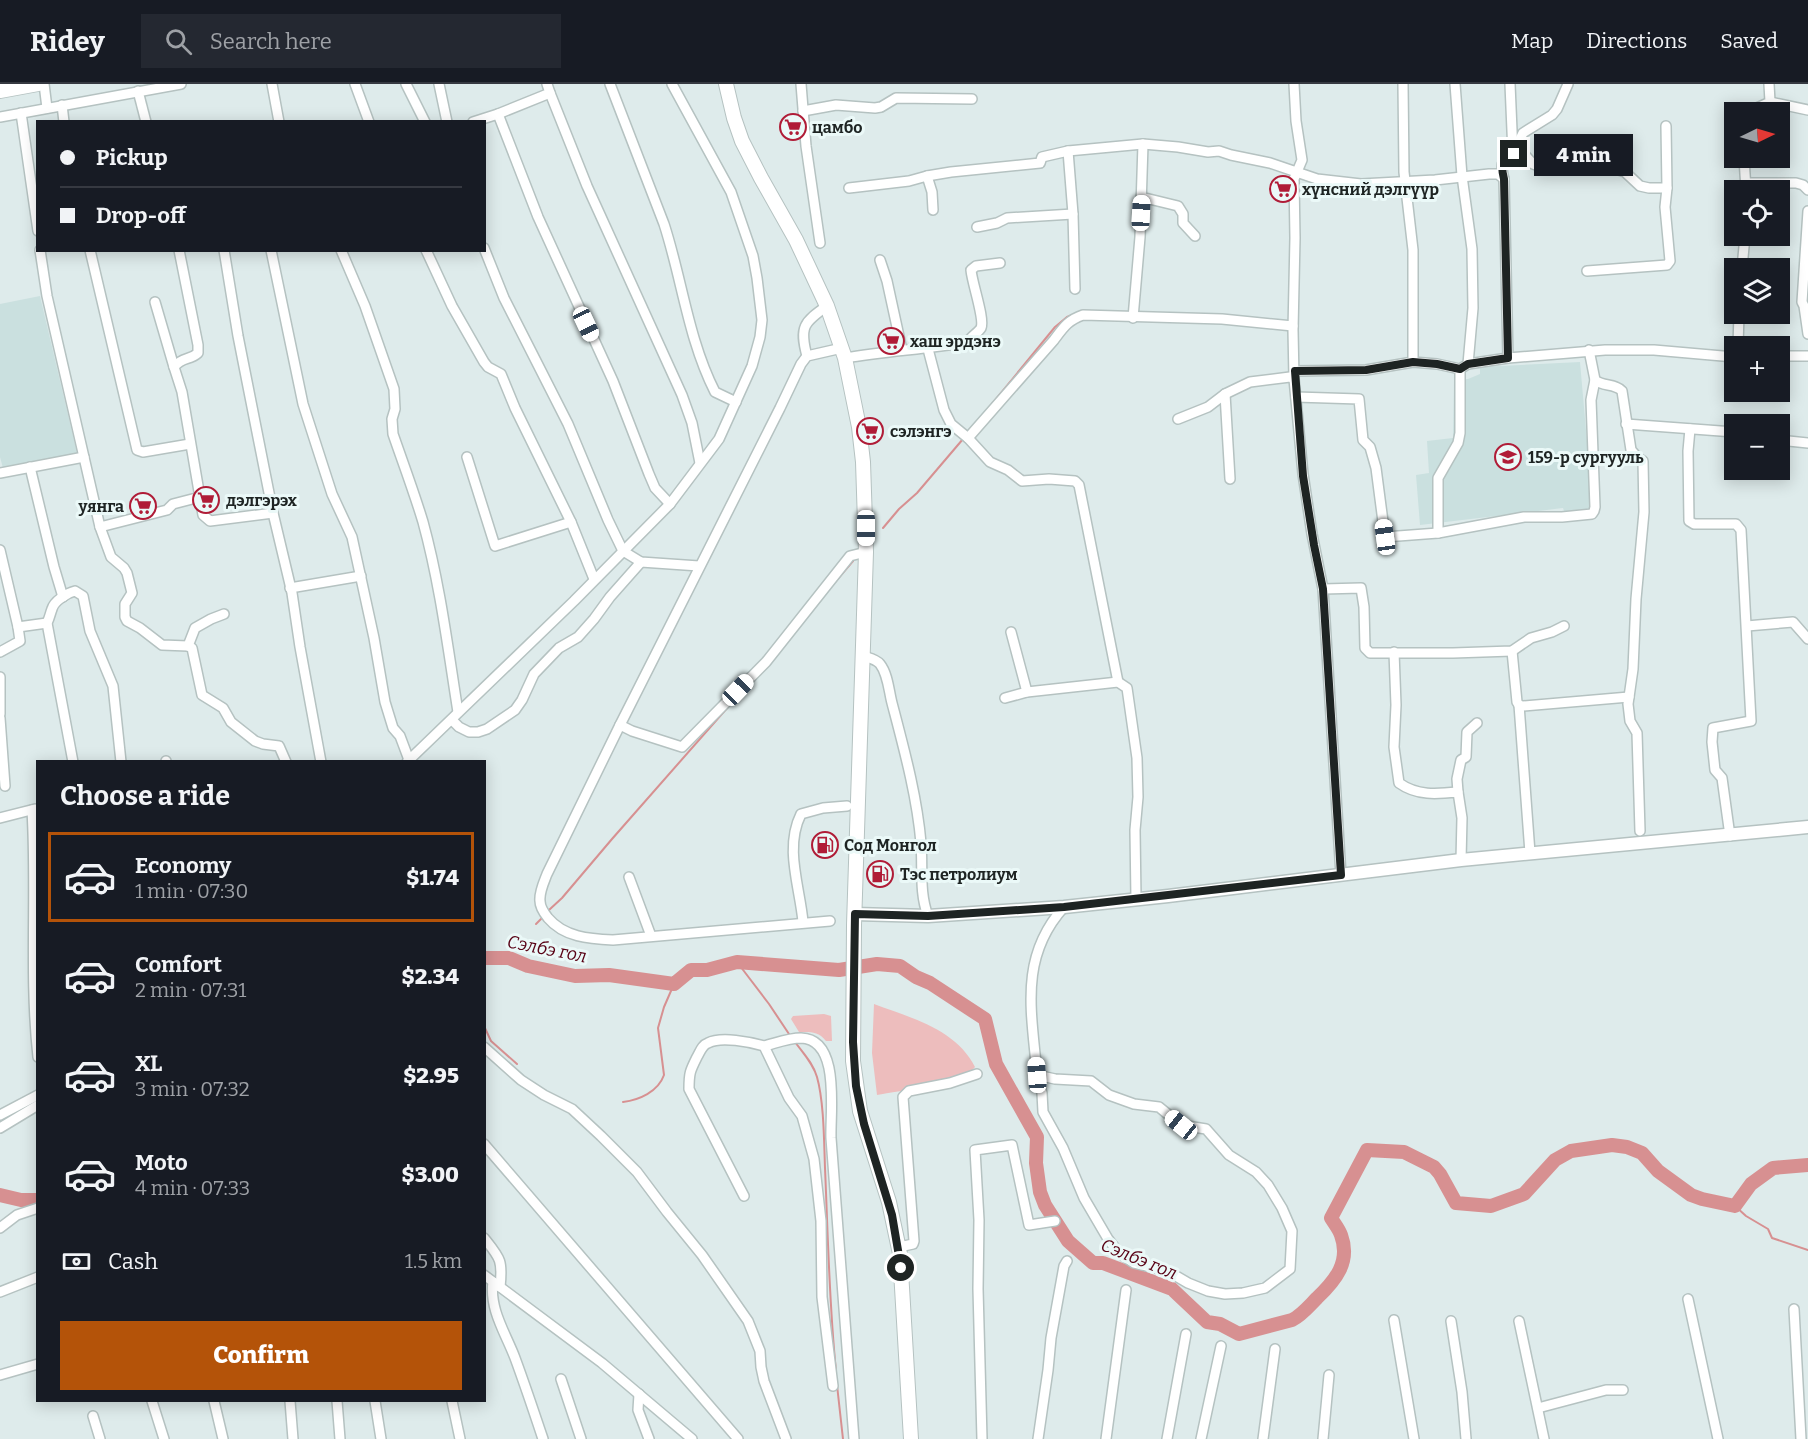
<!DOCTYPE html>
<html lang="en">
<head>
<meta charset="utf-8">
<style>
  :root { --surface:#171b24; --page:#242831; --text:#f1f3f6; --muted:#9ea1a6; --line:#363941; --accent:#b45309 }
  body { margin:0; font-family:Bitter,serif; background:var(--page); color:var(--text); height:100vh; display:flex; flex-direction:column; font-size:22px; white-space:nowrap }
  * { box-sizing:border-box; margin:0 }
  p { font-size:20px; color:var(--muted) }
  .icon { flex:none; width:33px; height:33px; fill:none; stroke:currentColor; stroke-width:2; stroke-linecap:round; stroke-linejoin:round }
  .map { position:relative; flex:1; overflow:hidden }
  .side { position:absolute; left:36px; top:676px; width:450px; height:642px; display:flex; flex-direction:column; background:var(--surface); border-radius:0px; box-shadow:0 3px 15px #0003 }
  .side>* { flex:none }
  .guide { position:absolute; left:36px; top:36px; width:450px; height:132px; border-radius:0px; box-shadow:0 3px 15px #0003; display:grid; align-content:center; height:132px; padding:0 24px; background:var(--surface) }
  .needle { width:39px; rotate:85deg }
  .buttons { position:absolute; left:1724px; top:18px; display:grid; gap:12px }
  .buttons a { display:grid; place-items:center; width:66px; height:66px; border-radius:0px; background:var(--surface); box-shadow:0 3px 15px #0003; font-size:30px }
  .end { position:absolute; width:27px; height:27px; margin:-14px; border:8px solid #1e2423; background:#fff; box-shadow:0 0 0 3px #fff }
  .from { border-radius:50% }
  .bubble { position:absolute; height:42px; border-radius:0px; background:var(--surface); box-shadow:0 3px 15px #0003; font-size:20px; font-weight:800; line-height:42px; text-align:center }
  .car { position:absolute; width:18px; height:36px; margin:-18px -9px; border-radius:8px; box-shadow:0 0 4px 2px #0007; background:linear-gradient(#fff 24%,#345 0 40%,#fff 0 76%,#345 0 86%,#fff 0) }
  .guide b { display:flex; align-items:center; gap:21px; height:57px; font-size:22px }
  .guide b+b { border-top:2px solid var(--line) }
  .guide i { width:15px; height:15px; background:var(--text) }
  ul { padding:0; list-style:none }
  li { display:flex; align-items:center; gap:18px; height:90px; margin:0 12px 9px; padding:0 12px; border:3px solid transparent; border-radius:0px }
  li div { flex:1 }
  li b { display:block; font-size:22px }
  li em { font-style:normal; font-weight:800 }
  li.selected { border-color:var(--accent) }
  li>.icon { width:54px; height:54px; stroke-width:1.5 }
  h2 { padding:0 24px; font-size:27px; line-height:72px }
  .pay { display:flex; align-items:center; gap:15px; height:66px; padding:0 24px; font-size:22px }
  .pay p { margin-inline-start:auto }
  .action { display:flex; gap:12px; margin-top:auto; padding:12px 24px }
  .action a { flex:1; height:69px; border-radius:0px; background:var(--accent); color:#fff; font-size:24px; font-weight:800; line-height:69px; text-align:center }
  header { display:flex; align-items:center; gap:36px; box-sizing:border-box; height:84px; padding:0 30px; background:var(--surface); border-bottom:2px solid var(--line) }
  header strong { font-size:28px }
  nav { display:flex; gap:33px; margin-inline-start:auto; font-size:21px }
  .search { width:420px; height:54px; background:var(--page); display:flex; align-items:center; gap:15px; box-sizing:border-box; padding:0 21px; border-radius:0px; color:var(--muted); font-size:22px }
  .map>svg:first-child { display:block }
</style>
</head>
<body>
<header>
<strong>Ridey</strong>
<div class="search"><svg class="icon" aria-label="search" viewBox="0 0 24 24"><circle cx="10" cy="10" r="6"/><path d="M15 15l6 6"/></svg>Search here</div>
<nav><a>Map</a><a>Directions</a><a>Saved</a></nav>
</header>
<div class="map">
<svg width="1808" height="1355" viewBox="0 0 1808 1355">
  <rect width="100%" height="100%" fill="#deebeb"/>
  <!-- built -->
  <g fill="#cae0df">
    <path d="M40,212L77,369L3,384L0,373V220Z"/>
    <path d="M1580,278L1593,426L1565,430L1563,424L1420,441L1416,391L1429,389L1427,357L1453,354L1454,296L1468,295L1480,290V283Z"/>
  </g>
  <!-- green -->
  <g fill="#edbdbd">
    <path d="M874,920C911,934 956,945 975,983C964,999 898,1007 877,1011L872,969Z"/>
    <path d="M824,930L831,932L832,957H826C818,947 811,948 799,948L791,935L793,932Z"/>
  </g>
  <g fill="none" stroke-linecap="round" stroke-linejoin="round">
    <!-- stream -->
    <g stroke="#d79091" stroke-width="2">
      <path d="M992,320L1055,243L1067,233L1080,228"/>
      <path d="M883,444L899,425L917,409L963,355"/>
      <path d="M835,498L853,477"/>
      <path d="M549,826L562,814L612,755L728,623"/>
      <path d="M536,840L541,835"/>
      <path d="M737,878L769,920L791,953"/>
      <path d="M484,942L491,957L517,980"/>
      <path d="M795,958C803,969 813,979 817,993C824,1018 824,1057 825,1084C828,1152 829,1219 836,1287"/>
      <path d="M623,1018C639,1016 658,1008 664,991L658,944L664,923L674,900"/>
      <path d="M1735,1122L1746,1132L1768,1145L1772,1154L1808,1166"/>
      <path d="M837,1301L843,1355"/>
    </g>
    <!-- river -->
    <g stroke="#d79091" stroke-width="14">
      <path d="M484,874H509L528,882L575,892L609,891L674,900L691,886H707L737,878L839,886L877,880L900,882L916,893L930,899L985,935L996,980L1037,1053L1036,1079L1040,1108L1045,1121L1068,1157L1093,1179H1103L1172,1205L1207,1238L1220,1240L1239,1250L1292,1236C1302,1231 1309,1222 1317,1214C1335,1197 1351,1178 1341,1151C1339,1145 1334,1139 1331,1134L1367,1066L1404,1068L1434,1083L1440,1090L1456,1119L1491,1122L1524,1110L1555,1076L1571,1067L1612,1061L1627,1063L1642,1069L1658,1087L1691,1111L1702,1115L1735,1122L1751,1100L1773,1084L1808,1081"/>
      <path d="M0,1111L21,1116H38"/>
    </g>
    <defs>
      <g id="minor">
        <path d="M44,0L47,24"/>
        <path d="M272,0L279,38"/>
        <path d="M355,0L369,38"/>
        <path d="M406,0L425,38"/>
        <path d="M439,0L447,38"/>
        <path d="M610,0L664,140C682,195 688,255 715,308L736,318"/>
        <path d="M801,0L806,62L820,159"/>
        <path d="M1294,0L1296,37L1302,76L1294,95L1295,154L1293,246L1294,295L1303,390L1312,450L1323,505L1341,791"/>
        <path d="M1403,0L1404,88L1413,166V278"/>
        <path d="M1510,0L1513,70H1524L1533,80L1541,83L1589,79L1599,84L1616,85L1625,88L1640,102L1649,104H1667"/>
        <path d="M1568,0L1557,25L1552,31L1523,49L1513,70C1500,74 1501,83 1504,95L1508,274L1605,266H1654L1734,273"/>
        <path d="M138,7L146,38"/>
        <path d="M550,9L587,102L682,311L692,339L700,379"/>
        <path d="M1770,18L1808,26"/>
        <path d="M62,21L64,38"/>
        <path d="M803,27L836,21L875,24L881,23L896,14L972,15"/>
        <path d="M1748,28L1770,18L1769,0"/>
        <path d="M21,29L38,147"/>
        <path d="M498,30L538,133L613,297L649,390L655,404L670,420"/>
        <path d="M0,33L181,0"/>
        <path d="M473,38L498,30L550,9L547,0"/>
        <path d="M1068,67L1073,130L1075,205"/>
        <path d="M1744,74L1746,106"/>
        <path d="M927,92L932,108L933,126"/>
        <path d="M1745,99H1796L1803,101L1808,106"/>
        <path d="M849,104L909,97L927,92L951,88L1040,79L1042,73L1068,67L1143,60L1178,63L1208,68L1219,67L1231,71L1270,79L1317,95L1361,100L1435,96L1489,90H1498L1504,95"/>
        <path d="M1141,113L1178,122L1183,130V139L1195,152"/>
        <path d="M1808,127L1802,218L1804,222L1808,250"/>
        <path d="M977,143L997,139L1007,134L1073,130"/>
        <path d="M484,164L504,214L568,340L608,436L623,467L641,478L699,482"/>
        <path d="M40,166L47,212L100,443L167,426L173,420L200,413"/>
        <path d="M90,166L137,366L143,368L190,360"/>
        <path d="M179,166L198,261V269C189,277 183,272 174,283L182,308L203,431L210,437L273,429"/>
        <path d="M224,166L238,252L273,429L292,509L300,563L321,678"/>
        <path d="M271,166L303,320L332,410L352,453L374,554L385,618L393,644L400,652L409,676"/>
        <path d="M341,166L365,222L394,305L395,325L392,335L393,350C403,379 414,408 423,438C440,500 448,565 458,628"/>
        <path d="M426,166L452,222L484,278L488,283L501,290L515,324L571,438L594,495"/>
        <path d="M880,176L887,197L902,266"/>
        <path d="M1742,184L1745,152"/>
        <path d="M1587,187L1667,181L1670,177L1665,123L1667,104L1666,42"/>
        <path d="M155,218L174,283"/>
        <path d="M1133,234L1140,153L1143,60"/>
        <path d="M1738,262L1739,230"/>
        <path d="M928,265L944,326L951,340L968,354L990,378L1008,386L1022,397L1049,395L1075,397L1079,401L1118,598"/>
        <path d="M1589,266L1595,296C1603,303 1615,299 1622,307L1631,366L1637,373L1643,377L1644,428L1636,515L1633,585L1628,620L1630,637L1637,649L1640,747"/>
        <path d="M807,272C799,243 804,238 827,222"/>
        <path d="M1779,272H1808"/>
        <path d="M845,274C886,267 927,265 968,258C971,252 978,249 981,244C985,235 972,199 971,186L976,182L1000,179"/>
        <path d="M1468,280L1508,274"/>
        <path d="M1295,287L1366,286L1413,278L1437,280L1460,285L1468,280L1473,224L1472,165L1462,92L1455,0"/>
        <path d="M1225,310L1230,395"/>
        <path d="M1296,313L1359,315L1363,356L1370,363L1376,384L1385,453L1438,449L1524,433H1562L1592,430L1594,427L1595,423L1591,316L1595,296"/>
        <path d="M1178,335L1208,323L1225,310L1250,298L1290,293L1294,295"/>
        <path d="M1626,340L1734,348"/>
        <path d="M1690,345L1688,367L1689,437L1694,440H1736L1741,446L1751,637L1713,644L1712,658L1715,686L1722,694L1730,752"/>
        <path d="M968,354L1054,256C1063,244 1068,236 1083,231L1222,235L1293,242"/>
        <path d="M1779,356L1808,359"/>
        <path d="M467,373L495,462L571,438"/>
        <path d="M30,383L54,483L63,513"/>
        <path d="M0,389L84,373"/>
        <path d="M100,443L111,473L124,484L127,489L132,509L125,520V533L127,537L140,544L162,561L188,562L192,564L202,611L223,624L231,638L255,657L263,660L279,662L286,678"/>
        <path d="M1438,449V394L1458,359L1460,349V285"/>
        <path d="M0,466L18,543L47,539"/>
        <path d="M290,504L361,492"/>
        <path d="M1323,505L1361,504L1364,523L1365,564L1370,569H1453L1512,567L1531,554L1552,548L1564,542"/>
        <path d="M1747,542L1793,538L1808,555"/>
        <path d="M1011,548L1027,608"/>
        <path d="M188,562L195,544L211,535L224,530"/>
        <path d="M1512,567L1517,618L1519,621L1523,622L1629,613"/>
        <path d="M0,568L20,557L18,543"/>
        <path d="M1394,568L1396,621L1394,663L1399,699C1417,712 1437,710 1458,708L1462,734L1461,776"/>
        <path d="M863,572C869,574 876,575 880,580C888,590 889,608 892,619C904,665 917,712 921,759C923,784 919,808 928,832"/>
        <path d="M0,593V630"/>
        <path d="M1005,614L1027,608L1118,598L1127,604L1137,674L1138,713L1135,746L1136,815"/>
        <path d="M1519,621L1530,769"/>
        <path d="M0,634L5,702"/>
        <path d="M452,636L459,643L469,648H478L487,645L515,626L522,616L534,590L559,564L578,553L594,535L610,513L641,478"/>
        <path d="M620,641L632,647L682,663L766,578L850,472L866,468"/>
        <path d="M166,677V678"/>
        <path d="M73,678L47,539C50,533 50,530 52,525C54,517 67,509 75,507L83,512L90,547L113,602L121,678"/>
        <path d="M407,678L574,517L670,420L719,355L752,282L760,253L762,236L757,194L753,172L731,108L672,0"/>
        <path d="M1458,708L1457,695L1461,676L1466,673L1467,648L1477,639"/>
        <path d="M32,726C37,808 29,891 38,973"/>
        <path d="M0,734L35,725"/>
        <path d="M629,793L651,852"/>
        <path d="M830,837L613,856C589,855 564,853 548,834C544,829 540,823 540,817C539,808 544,798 547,790L620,641L780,324L801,280L807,272L842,264"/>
        <path d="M803,838C800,803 784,764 801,730L823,724L847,722"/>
        <path d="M764,962C776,959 789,954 801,954C841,955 830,1028 831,1054L854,1355"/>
        <path d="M484,963L521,996L544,1011L572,1025L601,1052L637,1088L667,1128L702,1171L748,1237L760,1267L761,1283L764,1297L786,1355"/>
        <path d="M1037,991L1042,1009L1043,1028L1063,1064L1084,1114L1108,1155L1119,1169L1134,1179L1159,1185L1176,1192L1188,1199L1208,1207L1225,1210L1243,1209L1265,1204L1290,1185L1292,1147L1282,1124L1268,1101L1256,1088L1229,1071L1206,1045L1181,1041L1159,1023L1134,1020L1109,1011L1091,997L1055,995L1037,991C1032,929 1018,874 1064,823"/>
        <path d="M0,1031L38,1011"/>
        <path d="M0,1044L38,1021"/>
        <path d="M484,1060L738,1355"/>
        <path d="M744,1112L689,1005C689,989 690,987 697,973C700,968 702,961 708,959C721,952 750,958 764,962L789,1014L802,1032L814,1075L821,1137L822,1213L833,1302"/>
        <path d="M0,1144L17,1131L38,1124"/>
        <path d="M484,1154C500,1174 503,1176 500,1203"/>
        <path d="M899,1163L913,1160L914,1157L903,1013L909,1007L950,999L977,990"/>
        <path d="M484,1191L602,1279L692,1355"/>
        <path d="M493,1198C489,1225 506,1250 515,1274C525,1301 534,1328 543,1355"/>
        <path d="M0,1208L38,1193"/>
        <path d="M1688,1215L1718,1355"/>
        <path d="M1794,1225L1801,1355"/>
        <path d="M1394,1236L1414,1355"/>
        <path d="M1451,1237L1462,1308L1466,1355"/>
        <path d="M1519,1237L1544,1355"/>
        <path d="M0,1291L38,1280"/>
        <path d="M561,1295L581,1355"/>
        <path d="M639,1310L638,1326L649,1355"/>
        <path d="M152,1317L164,1355"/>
        <path d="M214,1317L223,1355"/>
        <path d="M290,1317L293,1355"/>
        <path d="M337,1317L340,1355"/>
        <path d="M375,1317L381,1355"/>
        <path d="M452,1317L460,1355"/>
        <path d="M1538,1324L1606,1306H1623"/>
        <path d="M93,1332L100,1355"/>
        <path d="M982,1355L978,1205L979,1136L975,1066L1012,1061L1029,1141L1055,1137"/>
        <path d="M1038,1355L1048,1286L1051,1254L1064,1182L1067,1177"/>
        <path d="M1106,1355L1126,1206"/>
        <path d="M1167,1355L1186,1250"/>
        <path d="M1201,1355L1221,1262"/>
        <path d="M1263,1355L1275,1265"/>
        <path d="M1323,1355L1329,1291"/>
      </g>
      <path id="tertiary" d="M855,830L928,832L1064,823L1168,812L1461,776L1808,743"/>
      <g id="secondary">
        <path d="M726,0L734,34L742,57L761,94L796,156L827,222L845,274L859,343L863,378L866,468L854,841L853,977L860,1027L889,1118L900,1170L911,1355"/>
        <path d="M0,7L38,0"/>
      </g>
    </defs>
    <!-- minor casing -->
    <use href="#minor" stroke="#b5c2c1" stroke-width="12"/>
    <!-- tertiary casing -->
    <use href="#tertiary" stroke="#b5c2c1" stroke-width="15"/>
    <!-- secondary casing -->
    <use href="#secondary" stroke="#b5c2c1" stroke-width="16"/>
    <!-- minor -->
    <use href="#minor" stroke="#fff" stroke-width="9"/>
    <!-- tertiary -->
    <use href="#tertiary" stroke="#fff" stroke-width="12"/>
    <!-- secondary -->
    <use href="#secondary" stroke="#fff" stroke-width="14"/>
  </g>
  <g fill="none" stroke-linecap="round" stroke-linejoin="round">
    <!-- route -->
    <path stroke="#1e2423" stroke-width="8" d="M901,1184L892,1131L864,1040L856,1002L853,958L855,830L928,832L1064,823L1341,791L1323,505L1314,461L1303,392L1295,287L1366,286L1413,278L1437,280L1460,285L1468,280L1508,274L1504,95C1501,83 1500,74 1514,70"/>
  </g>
  <!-- icons -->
  <defs>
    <symbol id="supermarket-ring" viewBox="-11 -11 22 22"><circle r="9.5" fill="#ebf9f8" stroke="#b01c37" stroke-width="1.5"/><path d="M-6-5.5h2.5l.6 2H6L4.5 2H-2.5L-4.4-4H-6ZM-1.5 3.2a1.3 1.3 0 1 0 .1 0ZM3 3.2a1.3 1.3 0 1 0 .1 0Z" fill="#b01c37"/></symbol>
    <symbol id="school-ring" viewBox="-11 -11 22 22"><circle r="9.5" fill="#ebf9f8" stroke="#b01c37" stroke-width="1.5"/><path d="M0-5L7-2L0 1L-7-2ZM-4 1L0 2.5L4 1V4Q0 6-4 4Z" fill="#b01c37"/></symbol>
    <symbol id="fuel-ring" viewBox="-11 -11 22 22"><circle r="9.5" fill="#ebf9f8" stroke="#b01c37" stroke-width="1.5"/><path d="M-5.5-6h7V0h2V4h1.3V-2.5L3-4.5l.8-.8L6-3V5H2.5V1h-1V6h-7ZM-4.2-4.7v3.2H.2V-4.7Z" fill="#b01c37"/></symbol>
  </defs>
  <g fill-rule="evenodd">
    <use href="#supermarket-ring" x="778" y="28" width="30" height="30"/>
    <use href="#supermarket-ring" x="1268" y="90" width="30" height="30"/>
    <use href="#supermarket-ring" x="876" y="242" width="30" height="30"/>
    <use href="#supermarket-ring" x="855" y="332" width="30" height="30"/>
    <use href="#school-ring" x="1493" y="358" width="30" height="30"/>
    <use href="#supermarket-ring" x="191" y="401" width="30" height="30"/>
    <use href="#supermarket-ring" x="128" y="407" width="30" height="30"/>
    <use href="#fuel-ring" x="810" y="746" width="30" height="30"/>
    <use href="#fuel-ring" x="865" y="775" width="30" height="30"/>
  </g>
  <g text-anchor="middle" stroke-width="6" stroke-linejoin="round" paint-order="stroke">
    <!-- poi labels -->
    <g font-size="16" font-weight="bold" fill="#1e2423" stroke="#ebf9f8" text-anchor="start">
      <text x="812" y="49">цамбо</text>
      <text x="1302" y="111">хүнсний дэлгүүр</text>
      <text x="910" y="263">хаш эрдэнэ</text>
      <text x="890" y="353">сэлэнгэ</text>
      <text x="1528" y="379">159-р сургууль</text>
      <text x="226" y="422">дэлгэрэх</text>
      <text x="124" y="428" text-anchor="end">уянга</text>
      <text x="844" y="767">Сод Монгол</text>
      <text x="900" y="796">Тэс петролиум</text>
    </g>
    <!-- water labels -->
    <g font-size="18" font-style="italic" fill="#580114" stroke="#ebf9f8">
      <text transform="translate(547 865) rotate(11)" y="6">Сэлбэ гол</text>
      <text transform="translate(1139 1175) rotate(22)" y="6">Сэлбэ гол</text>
    </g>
  </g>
</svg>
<div class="buttons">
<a><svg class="needle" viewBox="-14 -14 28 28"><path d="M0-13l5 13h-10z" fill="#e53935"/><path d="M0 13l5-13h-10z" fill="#9ea1a6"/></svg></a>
<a><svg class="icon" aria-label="locate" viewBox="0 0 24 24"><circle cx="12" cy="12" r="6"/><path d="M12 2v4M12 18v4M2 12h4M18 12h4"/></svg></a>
<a><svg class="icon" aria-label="layers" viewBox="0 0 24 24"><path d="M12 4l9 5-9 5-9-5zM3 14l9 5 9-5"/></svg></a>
<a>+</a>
<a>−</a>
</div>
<i class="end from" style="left:901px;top:1184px"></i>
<i class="end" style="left:1514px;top:70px"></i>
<div class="bubble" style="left:1534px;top:50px;width:99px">4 min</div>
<i class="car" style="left:1141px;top:129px;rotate:3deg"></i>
<i class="car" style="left:586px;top:240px;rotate:155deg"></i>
<i class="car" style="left:866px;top:444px;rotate:180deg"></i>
<i class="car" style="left:1385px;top:453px;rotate:352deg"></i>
<i class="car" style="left:738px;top:606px;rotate:44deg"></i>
<i class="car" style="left:1037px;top:991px;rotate:356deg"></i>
<i class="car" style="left:1181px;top:1041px;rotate:309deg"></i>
<div class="guide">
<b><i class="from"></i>Pickup</b>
<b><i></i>Drop-off</b>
</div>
<section class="side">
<h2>Choose a ride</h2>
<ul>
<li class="selected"><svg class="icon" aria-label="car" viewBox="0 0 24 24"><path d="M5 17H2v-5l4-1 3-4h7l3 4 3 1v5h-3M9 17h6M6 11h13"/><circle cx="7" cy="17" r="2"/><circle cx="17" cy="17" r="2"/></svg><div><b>Economy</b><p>1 min · 07:30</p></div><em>$1.74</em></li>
<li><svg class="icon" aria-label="car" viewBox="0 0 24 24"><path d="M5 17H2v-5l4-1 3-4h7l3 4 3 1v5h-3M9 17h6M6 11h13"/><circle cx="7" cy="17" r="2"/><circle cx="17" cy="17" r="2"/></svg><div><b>Comfort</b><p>2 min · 07:31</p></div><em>$2.34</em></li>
<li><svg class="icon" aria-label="car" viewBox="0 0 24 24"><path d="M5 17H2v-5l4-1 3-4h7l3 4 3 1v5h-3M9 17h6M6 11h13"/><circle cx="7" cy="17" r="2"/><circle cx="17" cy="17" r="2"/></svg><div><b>XL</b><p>3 min · 07:32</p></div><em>$2.95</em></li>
<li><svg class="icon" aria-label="car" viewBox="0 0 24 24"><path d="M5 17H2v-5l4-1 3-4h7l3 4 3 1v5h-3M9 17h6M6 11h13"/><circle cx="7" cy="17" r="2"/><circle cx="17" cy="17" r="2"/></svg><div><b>Moto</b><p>4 min · 07:33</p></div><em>$3.00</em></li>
</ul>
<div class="pay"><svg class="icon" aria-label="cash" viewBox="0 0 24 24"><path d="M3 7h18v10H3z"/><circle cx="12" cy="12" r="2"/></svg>Cash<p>1.5 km</p></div>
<div class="action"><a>Confirm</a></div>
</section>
</div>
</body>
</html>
